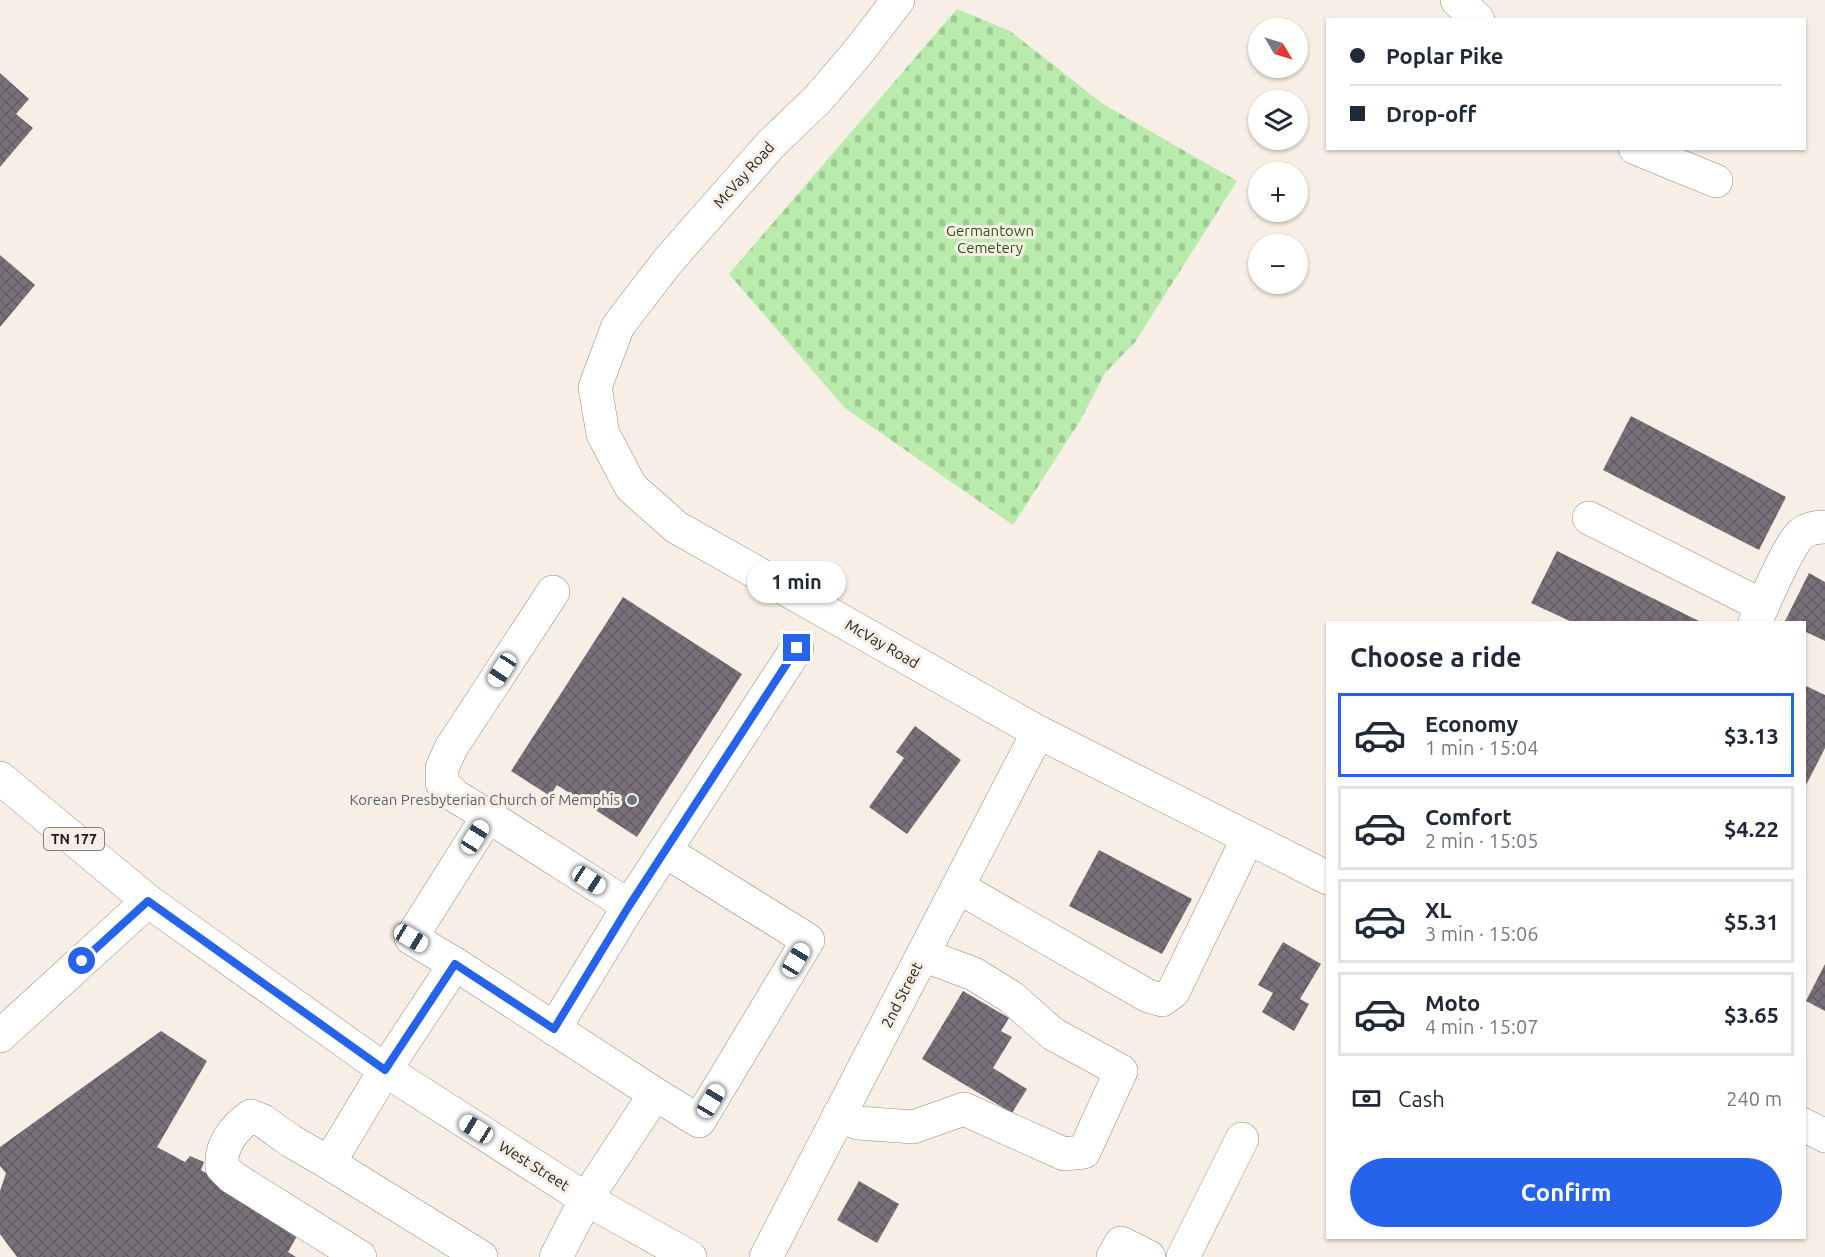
<!DOCTYPE html>
<html lang="en">
<head>
<meta charset="utf-8">
<style>
  :root { --surface:#fff; --page:#f6f6f7; --text:#1f2937; --muted:#747a83; --line:#e0e1e3; --accent:#2563eb }
  body { margin:0; font-family:Ubuntu,sans-serif; background:var(--page); color:var(--text); height:100vh; display:flex; flex-direction:column; font-size:22px; white-space:nowrap }
  * { box-sizing:border-box; margin:0 }
  p { font-size:20px; color:var(--muted) }
  .icon { flex:none; width:33px; height:33px; fill:none; stroke:currentColor; stroke-width:2; stroke-linecap:round; stroke-linejoin:round }
  .map { position:relative; flex:1; overflow:hidden }
  .panel { position:absolute; left:1326px; top:621px; width:480px; height:618px; display:flex; flex-direction:column; background:var(--surface); border-radius:0px; box-shadow:0 2px 4px #0004 }
  .panel>* { flex:none }
  .hud { position:absolute; left:1326px; top:18px; width:480px; height:132px; border-radius:0px; box-shadow:0 2px 4px #0004; display:grid; align-content:center; height:132px; padding:0 24px; background:var(--surface) }
  .needle { width:39px; rotate:128deg }
  .tools { position:absolute; left:1248px; top:18px; display:grid; gap:12px }
  .tools a { display:grid; place-items:center; width:60px; height:60px; border-radius:50%; background:var(--surface); box-shadow:0 2px 4px #0004; font-size:30px }
  .end { position:absolute; width:27px; height:27px; margin:-14px; border:8px solid #2563eb; background:#fff; box-shadow:0 0 0 3px #fff }
  .from { border-radius:50% }
  .bubble { position:absolute; height:42px; border-radius:21px; background:var(--surface); box-shadow:0 2px 4px #0004; font-size:20px; font-weight:600; line-height:42px; text-align:center }
  .car { position:absolute; width:18px; height:36px; margin:-18px -9px; border-radius:8px; box-shadow:0 0 4px 2px #0007; background:linear-gradient(#fff 24%,#345 0 40%,#fff 0 76%,#345 0 86%,#fff 0) }
  .hud b { display:flex; align-items:center; gap:21px; height:57px; font-size:22px }
  .hud b+b { border-top:2px solid var(--line) }
  .hud i { width:15px; height:15px; background:var(--text) }
  ul { padding:0; list-style:none }
  li { display:flex; align-items:center; gap:18px; height:84px; margin:0 12px 9px; padding:0 12px; border:3px solid var(--line); border-radius:0px }
  li div { flex:1 }
  li b { display:block; font-size:22px }
  li em { font-style:normal; font-weight:600 }
  li.selected { border-color:var(--accent) }
  li>.icon { width:54px; height:54px; stroke-width:1.5 }
  h2 { padding:0 24px; font-size:27px; line-height:72px }
  .pay { display:flex; align-items:center; gap:15px; height:66px; padding:0 24px; font-size:22px }
  .pay p { margin-inline-start:auto }
  .primary-button { display:flex; gap:12px; margin-top:auto; padding:12px 24px }
  .primary-button a { flex:1; height:69px; border-radius:36px; background:var(--accent); color:#fff; font-size:24px; font-weight:600; line-height:69px; text-align:center }
  .map>svg:first-child { display:block }
</style>
</head>
<body>
<div class="map">
<svg width="1825" height="1257" viewBox="0 0 1825 1257">
  <defs>
    <pattern id="cemetery-stones" width="16" height="16" patternUnits="userSpaceOnUse" patternTransform="scale(1.5)"><rect width="16" height="16" fill="#b8ebac"/><path d="M2 7V4a2 2 0 0 1 4 0v3zM10 15v-3a2 2 0 0 1 4 0v3z" fill="#9ec993"/></pattern>
    <pattern id="building-cross-hatch" width="8" height="8" patternUnits="userSpaceOnUse" patternTransform="scale(1.5)"><rect width="8" height="8" fill="#78717a"/><path d="M0 0l8 8M0 8l8-8" fill="none" stroke="#625c63"/></pattern>
  </defs>
  <rect width="100%" height="100%" fill="#f7efe5"/>
  <!-- cemetery -->
  <path fill="url(#cemetery-stones)" d="M957,9L1010,31L1103,104L1237,181L1135,342L1105,373L1080,421L1013,525L845,408L729,274Z"/>
  <!-- building -->
  <g fill="url(#building-cross-hatch)">
    <path d="M0,73L29,99L16,114L33,128L0,167Z"/>
    <path d="M0,255L35,285L0,327Z"/>
    <path d="M1631,416L1786,497L1759,550L1603,470Z"/>
    <path d="M1557,551L1701,622H1572L1531,603Z"/>
    <path d="M1809,573L1825,582V641L1804,631V622L1785,621Z"/>
    <path d="M623,597L742,674L637,837L557,785L550,796L511,771Z"/>
    <path d="M1804,685L1825,695V748L1804,789Z"/>
    <path d="M915,726L961,760L907,834L869,807L904,758L896,752Z"/>
    <path d="M1099,850L1192,899L1162,954L1069,906Z"/>
    <path d="M1283,942L1321,964L1300,999L1309,1004L1294,1031L1262,1012L1273,993L1258,985Z"/>
    <path d="M1825,964V1011L1806,1001Z"/>
    <path d="M963,991L1009,1018L1001,1031L1012,1037L993,1068L1027,1089L1012,1113L922,1059Z"/>
    <path d="M161,1031L207,1061L157,1147L185,1162L190,1156L204,1162L201,1170L301,1229L288,1252L296,1257H17L0,1234V1191L6,1173L0,1166V1147Z"/>
    <path d="M859,1181L899,1204L877,1243L837,1220Z"/>
  </g>
  <g fill="none" stroke-linecap="round" stroke-linejoin="round">
    <defs>
      <g id="minor">
        <path d="M898,0L859,51L818,99L771,144L668,261L618,326L595,387L603,434L631,487L676,527L1038,732L1328,878"/>
        <path d="M1457,0L1478,20"/>
        <path d="M1635,148L1716,181"/>
        <path d="M1589,518L1763,606"/>
        <path d="M1755,622C1764,604 1789,543 1802,533C1809,528 1816,527 1825,527"/>
        <path d="M488,816L455,796L442,783V768L451,748L553,592"/>
        <path d="M958,887L1148,996L1162,1000L1173,992L1248,838"/>
        <path d="M455,964L411,938L488,816L629,906L797,648"/>
        <path d="M554,1029L629,906"/>
        <path d="M655,1094L699,1121L808,940L665,851"/>
        <path d="M839,1115L858,1123L913,1127L964,1109L1064,1154L1084,1152L1121,1071L1053,1034L1011,997L974,974L923,955"/>
        <path d="M1804,1125L1825,1136"/>
        <path d="M329,1163L291,1141L263,1121L251,1116C234,1128 220,1145 222,1167L232,1177L360,1257"/>
        <path d="M481,1257L329,1163L385,1070L455,964L655,1094L586,1199L556,1257"/>
        <path d="M766,1257L1038,732"/>
        <path d="M1113,1257L1121,1243L1149,1257"/>
        <path d="M1183,1257L1242,1139"/>
      </g>
      <g id="major">
        <path d="M0,778L148,901L385,1070L586,1199L690,1257"/>
        <path d="M0,1036L148,901"/>
      </g>
    </defs>
    <!-- minor casing -->
    <use href="#minor" stroke="#918b81" stroke-width="34"/>
    <!-- major casing -->
    <use href="#major" stroke="#918b81" stroke-width="34"/>
    <!-- minor -->
    <use href="#minor" stroke="#fff" stroke-width="33"/>
    <!-- major -->
    <use href="#major" stroke="#fff" stroke-width="33"/>
  </g>
  <g fill="none" stroke-linecap="round" stroke-linejoin="round">
    <!-- route -->
    <path stroke="#2563eb" stroke-width="8" d="M82,961L148,901L385,1070L455,964L554,1029L629,906L797,648"/>
  </g>
  <!-- markers -->
  <circle fill="#6b7280" stroke="#f7efe5" stroke-width="2" cx="632" cy="800" r="6"/>
  <g text-anchor="middle" stroke-width="6" stroke-linejoin="round" paint-order="stroke">
    <!-- shield labels -->
    <rect fill="#f7efe5" stroke="#5f5b56" stroke-width="1.5" x="44" y="828" width="60" height="22" rx="4.5"/>
    <g font-size="14" font-weight="bold" fill="#1e1b18">
      <text x="74" y="844">TN 177</text>
    </g>
    <!-- street labels -->
    <g font-size="15" fill="#1e1b18" stroke="#f7efe5">
      <text transform="translate(744 175) rotate(-48)" y="5">McVay Road</text>
      <text transform="translate(882 644) rotate(30)" y="5">McVay Road</text>
      <text transform="translate(902 995) rotate(-63)" y="5">2nd Street</text>
      <text transform="translate(534 1166) rotate(32)" y="5">West Street</text>
    </g>
    <!-- park labels -->
    <g font-size="15" fill="#235a13" stroke="#f7efe5">
      <text x="990" y="236">Germantown<tspan x="990" dy="17">Cemetery</tspan></text>
    </g>
    <!-- worship labels -->
    <g font-size="15" fill="#5b616d" stroke="#f7efe5" text-anchor="end">
      <text x="620" y="805">Korean Presbyterian Church of Memphis</text>
    </g>
  </g>
</svg>
<div class="tools">
<a><svg class="needle" viewBox="-14 -14 28 28"><path d="M0-13l5 13h-10z" fill="#e53935"/><path d="M0 13l5-13h-10z" fill="#747a83"/></svg></a>
<a><svg class="icon" aria-label="layers" viewBox="0 0 24 24"><path d="M12 4l9 5-9 5-9-5zM3 14l9 5 9-5"/></svg></a>
<a>+</a>
<a>−</a>
</div>
<i class="end from" style="left:82px;top:961px"></i>
<i class="end" style="left:797px;top:648px"></i>
<div class="bubble" style="left:747px;top:561px;width:99px">1 min</div>
<i class="car" style="left:502px;top:670px;rotate:213deg"></i>
<i class="car" style="left:475px;top:837px;rotate:32deg"></i>
<i class="car" style="left:589px;top:880px;rotate:123deg"></i>
<i class="car" style="left:411px;top:938px;rotate:121deg"></i>
<i class="car" style="left:796px;top:960px;rotate:31deg"></i>
<i class="car" style="left:711px;top:1101px;rotate:31deg"></i>
<i class="car" style="left:476px;top:1129px;rotate:302deg"></i>
<div class="hud">
<b><i class="from"></i>Poplar Pike</b>
<b><i></i>Drop-off</b>
</div>
<section class="panel">
<h2>Choose a ride</h2>
<ul>
<li class="selected"><svg class="icon" aria-label="car" viewBox="0 0 24 24"><path d="M5 17H2v-5l4-1 3-4h7l3 4 3 1v5h-3M9 17h6M6 11h13"/><circle cx="7" cy="17" r="2"/><circle cx="17" cy="17" r="2"/></svg><div><b>Economy</b><p>1 min · 15:04</p></div><em>$3.13</em></li>
<li><svg class="icon" aria-label="car" viewBox="0 0 24 24"><path d="M5 17H2v-5l4-1 3-4h7l3 4 3 1v5h-3M9 17h6M6 11h13"/><circle cx="7" cy="17" r="2"/><circle cx="17" cy="17" r="2"/></svg><div><b>Comfort</b><p>2 min · 15:05</p></div><em>$4.22</em></li>
<li><svg class="icon" aria-label="car" viewBox="0 0 24 24"><path d="M5 17H2v-5l4-1 3-4h7l3 4 3 1v5h-3M9 17h6M6 11h13"/><circle cx="7" cy="17" r="2"/><circle cx="17" cy="17" r="2"/></svg><div><b>XL</b><p>3 min · 15:06</p></div><em>$5.31</em></li>
<li><svg class="icon" aria-label="car" viewBox="0 0 24 24"><path d="M5 17H2v-5l4-1 3-4h7l3 4 3 1v5h-3M9 17h6M6 11h13"/><circle cx="7" cy="17" r="2"/><circle cx="17" cy="17" r="2"/></svg><div><b>Moto</b><p>4 min · 15:07</p></div><em>$3.65</em></li>
</ul>
<div class="pay"><svg class="icon" aria-label="cash" viewBox="0 0 24 24"><path d="M3 7h18v10H3z"/><circle cx="12" cy="12" r="2"/></svg>Cash<p>240 m</p></div>
<div class="primary-button"><a>Confirm</a></div>
</section>
</div>
</body>
</html>
